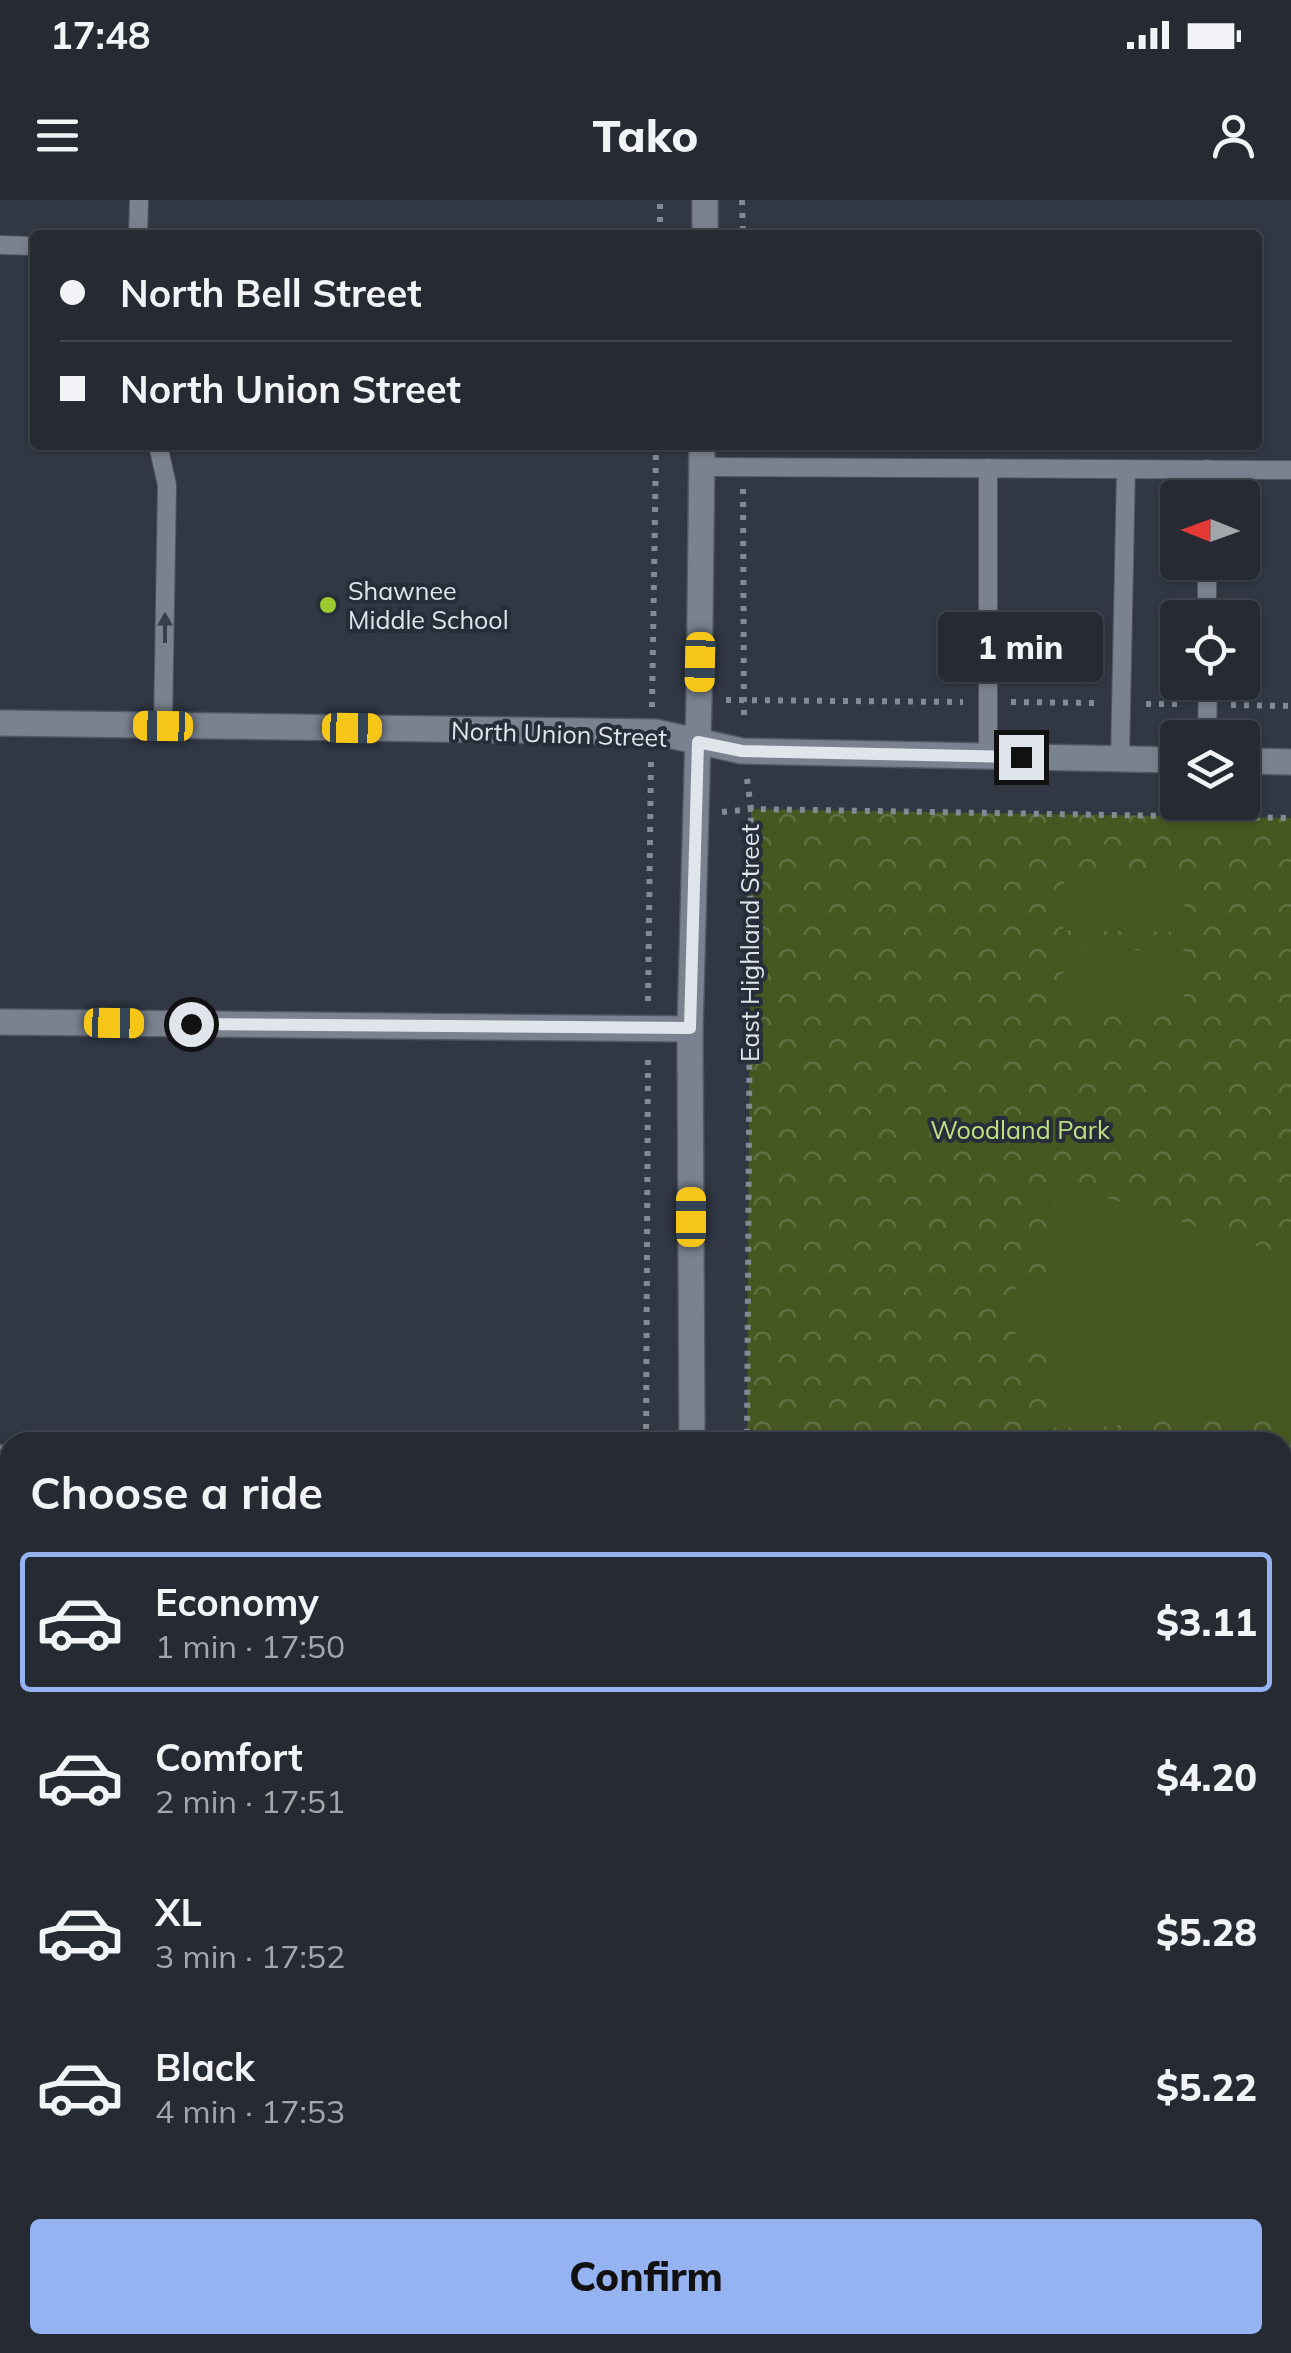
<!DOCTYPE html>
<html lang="en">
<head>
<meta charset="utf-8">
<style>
  :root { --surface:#252a33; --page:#31363f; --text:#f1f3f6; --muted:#a3a7ac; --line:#42464e; --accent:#95b2f1 }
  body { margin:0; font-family:Mulish,sans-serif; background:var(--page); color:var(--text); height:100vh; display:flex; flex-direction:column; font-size:38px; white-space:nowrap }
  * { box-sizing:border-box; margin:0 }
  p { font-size:32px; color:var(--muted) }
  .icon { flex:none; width:55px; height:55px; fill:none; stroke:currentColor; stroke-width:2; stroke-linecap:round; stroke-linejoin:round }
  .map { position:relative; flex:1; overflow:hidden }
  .side { position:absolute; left:0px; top:1232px; width:1292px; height:922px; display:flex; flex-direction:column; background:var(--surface); border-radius:30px 30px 0 0; box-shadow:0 2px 8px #0004,0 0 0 2px var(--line) }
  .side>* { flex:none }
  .banner { position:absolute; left:30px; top:30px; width:1232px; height:220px; border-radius:10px; box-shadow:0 2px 8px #0004,0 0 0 2px var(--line); display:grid; align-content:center; height:220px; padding:0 30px; background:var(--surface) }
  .needle { width:65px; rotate:271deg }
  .buttons { position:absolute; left:1160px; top:280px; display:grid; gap:20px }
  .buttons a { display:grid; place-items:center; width:100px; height:100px; border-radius:10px; background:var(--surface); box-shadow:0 2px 8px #0004,0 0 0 2px var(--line); font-size:50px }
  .end { position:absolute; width:45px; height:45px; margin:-22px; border:12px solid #e0e5ec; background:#111; box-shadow:0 0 0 5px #111 }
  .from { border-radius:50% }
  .bubble { position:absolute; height:70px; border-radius:10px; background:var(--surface); box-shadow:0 2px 8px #0004,0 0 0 2px var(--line); font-size:32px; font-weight:800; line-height:70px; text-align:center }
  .car { position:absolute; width:30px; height:60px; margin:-30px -15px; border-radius:12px; box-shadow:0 0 8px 2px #0007; background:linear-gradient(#f5c518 24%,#345 0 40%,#f5c518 0 76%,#345 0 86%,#f5c518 0) }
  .banner b { display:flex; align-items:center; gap:35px; height:95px; font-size:38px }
  .banner b+b { border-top:2px solid var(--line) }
  .banner i { width:25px; height:25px; background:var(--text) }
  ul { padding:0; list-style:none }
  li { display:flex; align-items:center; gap:30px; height:140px; margin:0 20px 15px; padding:0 10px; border:5px solid transparent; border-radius:10px }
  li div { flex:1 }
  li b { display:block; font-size:38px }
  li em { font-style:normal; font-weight:800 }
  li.active { border-color:var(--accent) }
  li>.icon { width:90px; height:90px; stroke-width:1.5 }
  h2 { padding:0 30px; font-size:45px; line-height:120px }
  .action { display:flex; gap:20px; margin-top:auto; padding:20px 30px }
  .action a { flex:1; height:115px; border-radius:10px; background:var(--accent); color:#111; font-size:40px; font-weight:800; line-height:115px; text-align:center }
  .status { display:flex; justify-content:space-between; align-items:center; height:70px; padding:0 50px; background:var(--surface); direction:ltr }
  .status svg { height:28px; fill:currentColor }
  header { display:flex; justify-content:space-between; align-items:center; height:130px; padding:0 30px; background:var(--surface); font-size:45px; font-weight:800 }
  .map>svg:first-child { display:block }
</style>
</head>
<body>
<div class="status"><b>17:48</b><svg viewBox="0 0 49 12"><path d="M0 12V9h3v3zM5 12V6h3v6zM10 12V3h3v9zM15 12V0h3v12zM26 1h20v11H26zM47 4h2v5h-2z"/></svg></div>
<header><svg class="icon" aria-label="menu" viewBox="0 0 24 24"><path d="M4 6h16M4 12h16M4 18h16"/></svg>Tako<svg class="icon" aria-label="person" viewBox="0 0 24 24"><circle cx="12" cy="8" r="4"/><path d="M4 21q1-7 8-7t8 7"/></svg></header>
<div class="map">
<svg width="1291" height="2153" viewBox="0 0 1291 2153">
  <defs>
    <pattern id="park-crowns" width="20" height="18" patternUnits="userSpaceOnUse" patternTransform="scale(2.5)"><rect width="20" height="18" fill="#465822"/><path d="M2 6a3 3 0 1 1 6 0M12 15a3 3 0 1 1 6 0" fill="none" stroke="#607042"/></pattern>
    <pattern id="building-cross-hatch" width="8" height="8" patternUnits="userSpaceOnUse" patternTransform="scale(2.5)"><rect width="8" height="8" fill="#525a66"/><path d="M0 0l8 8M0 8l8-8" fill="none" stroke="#6b727c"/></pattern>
  </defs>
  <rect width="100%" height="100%" fill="#313844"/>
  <!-- park -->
  <path fill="url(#park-crowns)" d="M751,609L1291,618V1724H1282V1242H747Z"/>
  <!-- garden -->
  <g fill="#465822">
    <path d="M1064,675L1185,677L1184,732L1063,730Z"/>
    <path d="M1064,749L1185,751L1184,806L1063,804Z"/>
    <path d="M1055,992H1089L1291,1057V1209L1088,1228L1052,1227L1051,1144L1015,1143L1016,1079H1051Z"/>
  </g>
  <!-- building -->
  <g fill="url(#building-cross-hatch)" stroke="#6d7582" stroke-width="2.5">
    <rect x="0" y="1542" width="10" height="154"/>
    <path d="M1196,2145H1244L1243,2153H1196Z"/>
  </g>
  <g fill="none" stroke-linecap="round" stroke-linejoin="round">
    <defs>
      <g id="service">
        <path d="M138,35L139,0"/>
        <path d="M0,45L35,46"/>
        <path d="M158,245L167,285L163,525"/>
        <path d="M702,267L1291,270"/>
        <path d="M1207,269V298"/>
        <path d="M1207,362V418"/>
        <path d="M1207,538L1208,482"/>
        <path d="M988,556V268"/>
        <path d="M1120,558L1126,269"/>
        <path d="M1282,2110L1291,2111"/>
      </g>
      <g id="minor">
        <path d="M0,822L690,829"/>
        <path d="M0,1258H10"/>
      </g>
      <g id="tertiary">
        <path d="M705,35V0"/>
        <path d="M0,523L655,532L742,551L1178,560"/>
        <path d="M1242,561L1291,562"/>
        <path d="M692,1242L690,829L699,500L702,245"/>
        <path d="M0,1779H10"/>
        <path d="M1282,1795H1291"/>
        <path d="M695,2145V2153"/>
      </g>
    </defs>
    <!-- service casing -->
    <use href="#service" stroke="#515660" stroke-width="20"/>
    <!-- minor casing -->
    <use href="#minor" stroke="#515660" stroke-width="28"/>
    <!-- tertiary casing -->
    <use href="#tertiary" stroke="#515660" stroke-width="28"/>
    <!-- path -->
    <g stroke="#848a94" stroke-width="6" stroke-dasharray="5 8" stroke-linecap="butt">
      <path d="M742,0L743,35"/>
      <path d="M660,35V0"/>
      <path d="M743,289L744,522"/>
      <path d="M726,500L963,502"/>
      <path d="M1011,502L1098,503"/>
      <path d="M1146,504H1183"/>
      <path d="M1231,505L1291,506"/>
      <path d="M652,507L656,245"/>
      <path d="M747,579L751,609L747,1242"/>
      <path d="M722,612L751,609L1291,618"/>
      <path d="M648,801L651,559"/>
      <path d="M646,1242L648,854"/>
      <path d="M0,1723H10"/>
      <path d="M1282,1724H1291"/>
      <path d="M0,1833H10"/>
      <path d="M1282,1864H1291"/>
      <path d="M649,2145L650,2153"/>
    </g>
    <!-- service -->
    <use href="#service" stroke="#7a828f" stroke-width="18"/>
    <!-- minor -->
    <use href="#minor" stroke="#7a828f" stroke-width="25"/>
    <!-- tertiary -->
    <use href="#tertiary" stroke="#7a828f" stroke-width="25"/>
  </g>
  <!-- one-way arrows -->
  <defs><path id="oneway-solid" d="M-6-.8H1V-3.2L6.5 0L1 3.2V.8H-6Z" transform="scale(2.5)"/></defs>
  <use fill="#383f4a" href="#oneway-solid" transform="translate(165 428) rotate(-90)"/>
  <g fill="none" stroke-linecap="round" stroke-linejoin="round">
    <!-- route -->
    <path stroke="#e0e5ec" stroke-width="12" d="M191,824L690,828L698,542L742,551L1021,557"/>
  </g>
  <!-- markers -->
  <circle fill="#9dca30" stroke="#272e39" stroke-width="4" cx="328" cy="405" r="10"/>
  <g text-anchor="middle" stroke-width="8" stroke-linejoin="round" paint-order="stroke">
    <!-- poi labels -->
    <g font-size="25" fill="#e0e5ec" stroke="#272e39" text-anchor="start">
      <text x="348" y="400">Shawnee<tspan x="348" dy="29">Middle School</tspan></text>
    </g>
    <!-- street labels -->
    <g font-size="25" fill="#e0e5ec" stroke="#272e39">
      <text transform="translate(559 534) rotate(2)" y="9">North Union Street</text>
      <text transform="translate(750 743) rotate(-90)" y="9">East Highland Street</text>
    </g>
    <!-- park labels -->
    <g font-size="25" fill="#bfe182" stroke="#272e39">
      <text x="1020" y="939">Woodland Park</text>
    </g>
  </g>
</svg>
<div class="buttons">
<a><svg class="needle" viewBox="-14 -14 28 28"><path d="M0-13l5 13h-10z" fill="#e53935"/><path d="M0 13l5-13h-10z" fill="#a3a7ac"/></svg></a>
<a><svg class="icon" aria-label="locate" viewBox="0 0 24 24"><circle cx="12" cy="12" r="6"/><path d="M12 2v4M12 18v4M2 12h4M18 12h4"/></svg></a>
<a><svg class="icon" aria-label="layers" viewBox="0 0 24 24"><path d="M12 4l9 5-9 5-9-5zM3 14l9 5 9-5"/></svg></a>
</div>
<i class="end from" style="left:191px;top:824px"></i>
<i class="end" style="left:1021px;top:557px"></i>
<div class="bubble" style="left:938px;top:412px;width:165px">1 min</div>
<i class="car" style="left:700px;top:462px;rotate:181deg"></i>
<i class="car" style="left:163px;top:526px;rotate:271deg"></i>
<i class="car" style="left:352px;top:528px;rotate:91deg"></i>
<i class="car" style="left:114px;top:823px;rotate:91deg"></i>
<i class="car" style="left:691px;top:1017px;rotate:0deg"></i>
<div class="banner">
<b><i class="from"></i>North Bell Street</b>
<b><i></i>North Union Street</b>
</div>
<section class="side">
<h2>Choose a ride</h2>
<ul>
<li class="active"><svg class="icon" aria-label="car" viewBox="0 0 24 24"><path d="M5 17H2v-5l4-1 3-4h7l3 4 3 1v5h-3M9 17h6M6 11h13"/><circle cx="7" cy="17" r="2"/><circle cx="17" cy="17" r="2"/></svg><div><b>Economy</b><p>1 min · 17:50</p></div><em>$3.11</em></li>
<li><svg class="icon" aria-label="car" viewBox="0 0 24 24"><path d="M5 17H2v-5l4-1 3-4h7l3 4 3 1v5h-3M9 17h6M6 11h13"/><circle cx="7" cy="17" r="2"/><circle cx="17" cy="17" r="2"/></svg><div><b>Comfort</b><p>2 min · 17:51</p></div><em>$4.20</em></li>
<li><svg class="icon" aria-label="car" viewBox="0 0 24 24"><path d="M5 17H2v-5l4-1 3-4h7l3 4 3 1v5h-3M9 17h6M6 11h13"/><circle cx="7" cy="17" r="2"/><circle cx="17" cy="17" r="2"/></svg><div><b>XL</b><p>3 min · 17:52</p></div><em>$5.28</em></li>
<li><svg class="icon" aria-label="car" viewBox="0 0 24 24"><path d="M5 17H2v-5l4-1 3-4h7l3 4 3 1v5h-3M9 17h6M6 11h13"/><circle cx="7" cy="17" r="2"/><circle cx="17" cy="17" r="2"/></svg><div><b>Black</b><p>4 min · 17:53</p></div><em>$5.22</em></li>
</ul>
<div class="action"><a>Confirm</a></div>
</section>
</div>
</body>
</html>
